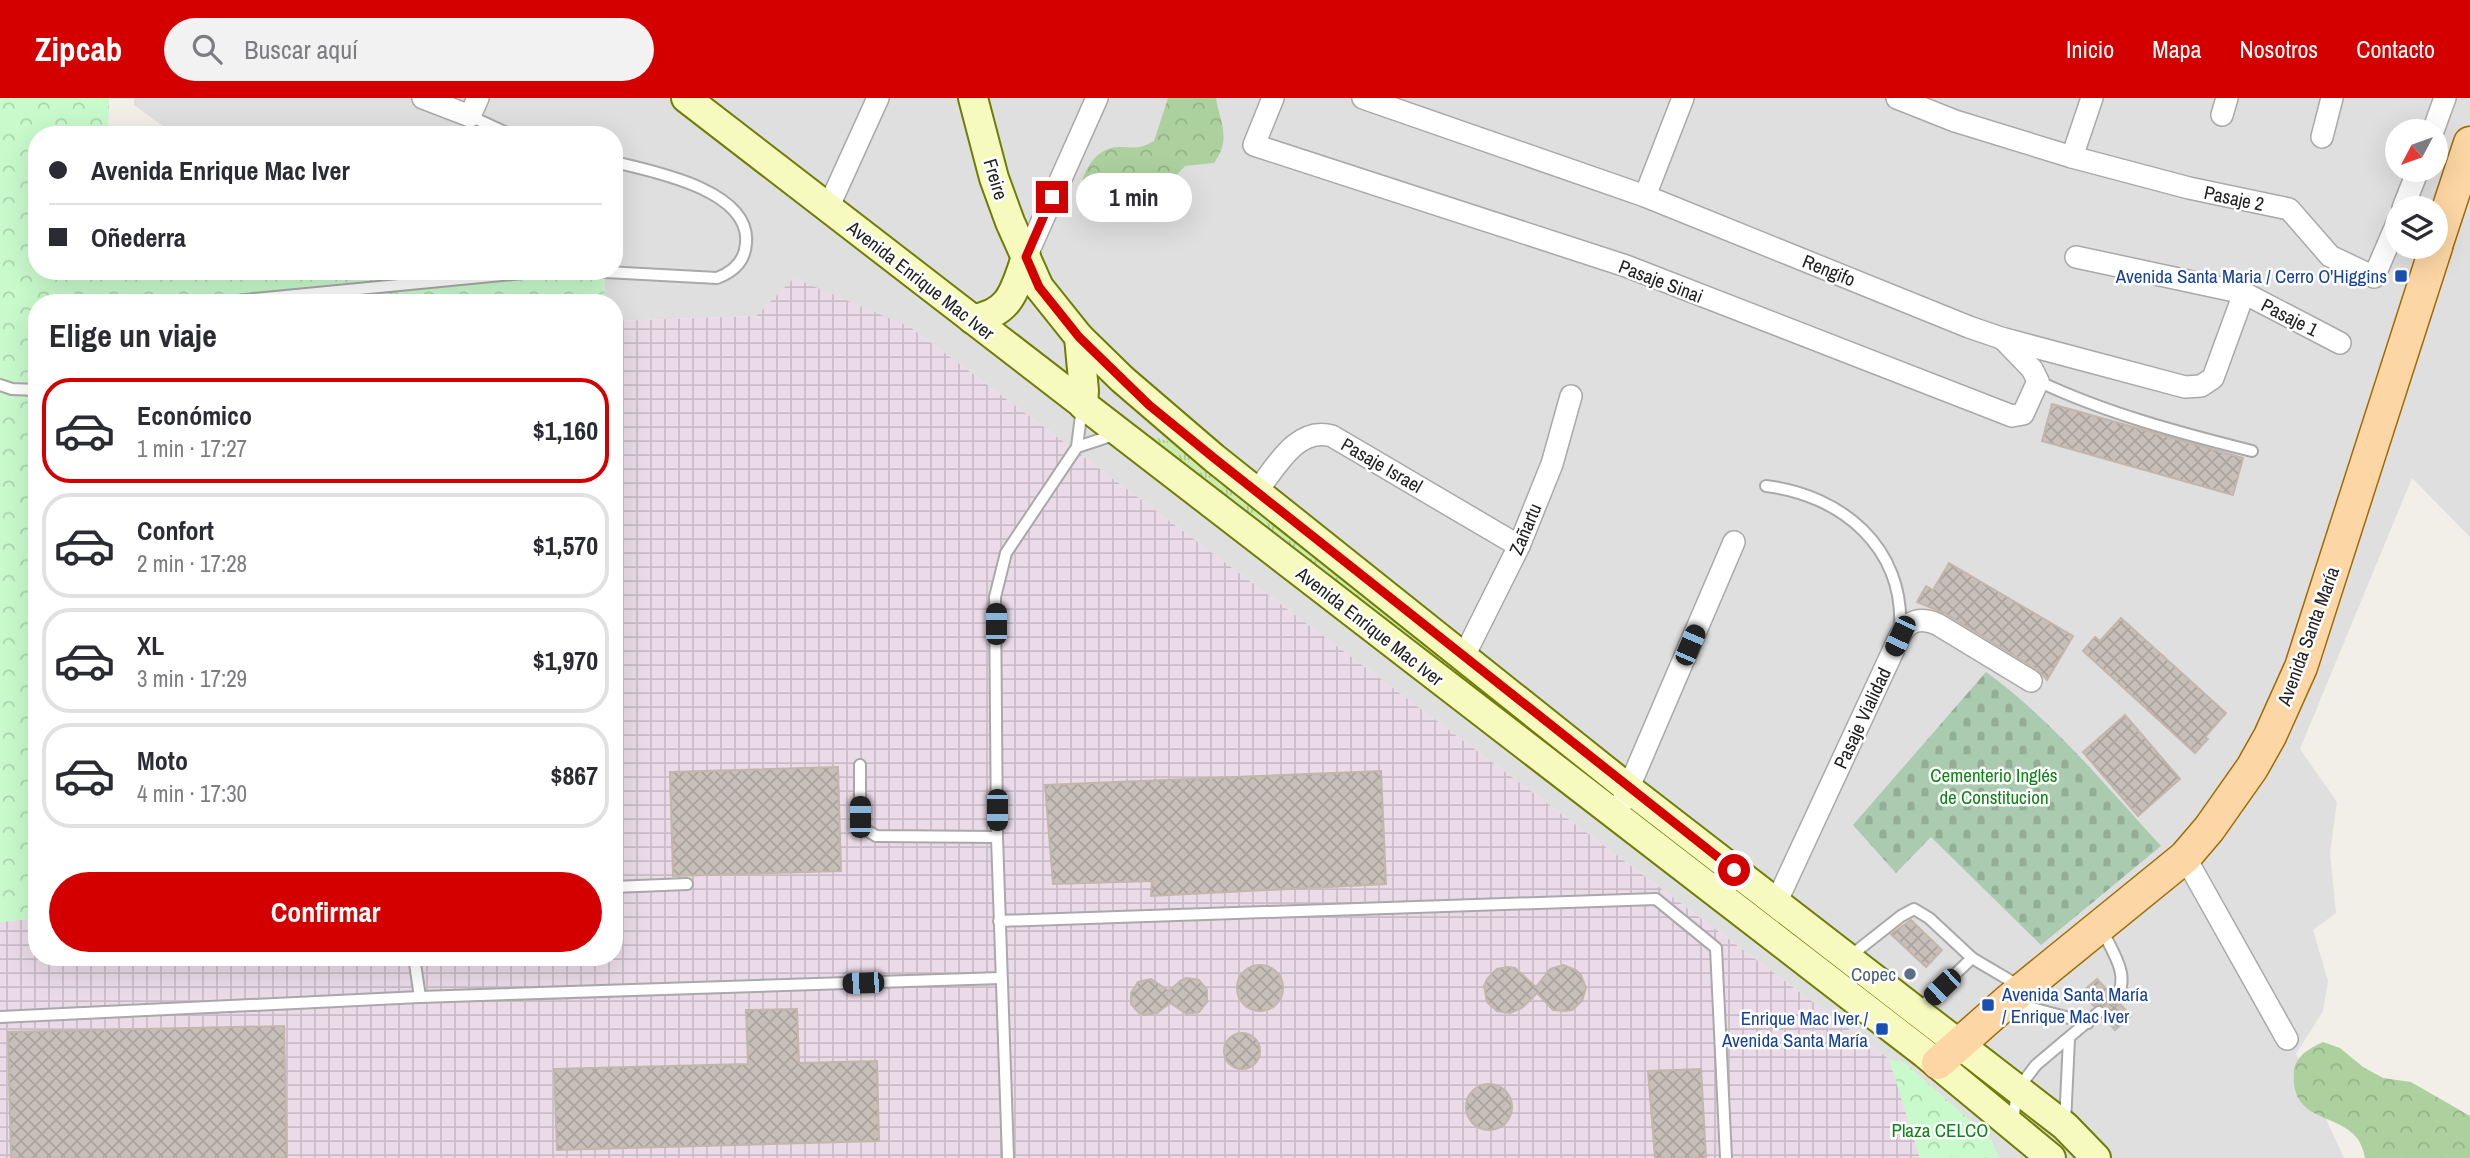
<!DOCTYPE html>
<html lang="es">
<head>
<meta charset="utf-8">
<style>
  :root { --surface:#fff; --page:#f2f2f3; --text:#2b2b33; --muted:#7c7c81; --line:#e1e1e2; --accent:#d40000 }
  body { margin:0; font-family:"Archivo Narrow",sans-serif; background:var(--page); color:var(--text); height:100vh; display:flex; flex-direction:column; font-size:26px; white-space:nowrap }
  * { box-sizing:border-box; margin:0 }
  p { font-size:23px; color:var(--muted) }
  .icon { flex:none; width:38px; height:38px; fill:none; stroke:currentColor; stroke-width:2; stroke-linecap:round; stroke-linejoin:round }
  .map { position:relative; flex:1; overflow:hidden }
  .details { position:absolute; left:28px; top:196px; width:595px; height:672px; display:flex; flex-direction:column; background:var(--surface); border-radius:28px; box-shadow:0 7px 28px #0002 }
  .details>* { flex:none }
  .guide { position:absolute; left:28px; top:28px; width:595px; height:154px; border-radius:28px; box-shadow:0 7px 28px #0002; display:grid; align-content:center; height:154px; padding:0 21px; background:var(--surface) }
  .needle { width:46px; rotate:229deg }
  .fabs { position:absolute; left:2385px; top:21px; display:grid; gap:14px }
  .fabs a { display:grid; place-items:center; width:63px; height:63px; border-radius:50%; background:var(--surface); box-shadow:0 7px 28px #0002; font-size:35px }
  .end { position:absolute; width:32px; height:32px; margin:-16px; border:9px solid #d40000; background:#fff; box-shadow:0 0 0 4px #fff }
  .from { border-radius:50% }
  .bubble { position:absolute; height:49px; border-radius:24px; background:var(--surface); box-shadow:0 7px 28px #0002; font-size:23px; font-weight:700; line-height:49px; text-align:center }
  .car { position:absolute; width:21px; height:42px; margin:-21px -10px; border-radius:9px; box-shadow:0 0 5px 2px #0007; background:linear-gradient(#222 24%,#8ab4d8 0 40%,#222 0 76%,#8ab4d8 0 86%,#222 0) }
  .guide b { display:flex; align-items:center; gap:24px; height:66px; font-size:26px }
  .guide b+b { border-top:2px solid var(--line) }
  .guide i { width:18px; height:18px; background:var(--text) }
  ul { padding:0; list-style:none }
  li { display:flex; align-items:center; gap:21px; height:105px; margin:0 14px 10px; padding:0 7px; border:4px solid var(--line); border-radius:28px }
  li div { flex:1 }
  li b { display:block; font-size:26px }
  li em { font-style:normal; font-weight:700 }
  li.on { border-color:var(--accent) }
  li>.icon { width:63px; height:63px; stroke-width:1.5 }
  h2 { padding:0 21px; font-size:32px; line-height:84px }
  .primary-button { display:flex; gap:14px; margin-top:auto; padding:14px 21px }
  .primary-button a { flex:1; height:80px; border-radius:42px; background:var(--accent); color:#fff; font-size:28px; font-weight:700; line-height:80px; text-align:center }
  header { display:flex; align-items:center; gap:42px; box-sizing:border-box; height:98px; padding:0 35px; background:var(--accent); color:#fff }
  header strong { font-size:33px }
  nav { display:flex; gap:38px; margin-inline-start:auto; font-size:24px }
  .search { width:490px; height:63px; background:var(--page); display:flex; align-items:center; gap:18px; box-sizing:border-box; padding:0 24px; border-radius:38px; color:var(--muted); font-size:26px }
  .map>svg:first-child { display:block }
</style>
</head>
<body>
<header>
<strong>Zipcab</strong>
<div class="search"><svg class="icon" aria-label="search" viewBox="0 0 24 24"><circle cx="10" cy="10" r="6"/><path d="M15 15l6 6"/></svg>Buscar aquí</div>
<nav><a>Inicio</a><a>Mapa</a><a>Nosotros</a><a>Contacto</a></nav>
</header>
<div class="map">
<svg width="2470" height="1060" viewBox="0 0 2470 1060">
  <defs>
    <pattern id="industrial-grid" width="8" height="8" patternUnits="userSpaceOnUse" patternTransform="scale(1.75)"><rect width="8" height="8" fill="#ebdbe8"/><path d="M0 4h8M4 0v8" fill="none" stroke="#c9bcc7"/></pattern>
    <pattern id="grass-tufts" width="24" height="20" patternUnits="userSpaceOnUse" patternTransform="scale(1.75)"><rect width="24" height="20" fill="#cdebb0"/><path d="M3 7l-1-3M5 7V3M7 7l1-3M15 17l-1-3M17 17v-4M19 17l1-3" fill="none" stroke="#b0c997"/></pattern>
    <pattern id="forest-crowns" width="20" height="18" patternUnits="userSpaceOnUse" patternTransform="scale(1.75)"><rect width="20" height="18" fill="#add19e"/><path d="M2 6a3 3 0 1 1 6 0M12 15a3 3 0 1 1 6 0" fill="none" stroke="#95b388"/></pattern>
    <pattern id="cemetery-stones" width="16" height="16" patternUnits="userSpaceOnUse" patternTransform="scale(1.75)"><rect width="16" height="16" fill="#aacbaf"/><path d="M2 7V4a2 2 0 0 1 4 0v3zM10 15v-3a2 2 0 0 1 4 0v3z" fill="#92ae96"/></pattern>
    <pattern id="park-crowns" width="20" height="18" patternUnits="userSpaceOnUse" patternTransform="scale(1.75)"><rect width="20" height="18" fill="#c8facc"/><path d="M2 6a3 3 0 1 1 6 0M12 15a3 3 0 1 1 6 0" fill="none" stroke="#acd6af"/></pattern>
    <pattern id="building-cross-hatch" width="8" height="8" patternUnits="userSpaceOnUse" patternTransform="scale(1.75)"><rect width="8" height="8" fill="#c7bfb8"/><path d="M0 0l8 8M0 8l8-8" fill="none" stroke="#aba49e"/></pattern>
  </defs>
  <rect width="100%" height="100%" fill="#f2efe9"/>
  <!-- residential -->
  <path fill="#e0dfdf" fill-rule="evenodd" d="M134,0H2470V439L2412,380L2300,651L2337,704L2330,755L2336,815L2313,832L2328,883L2323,913L2296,956L2344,1060H1920L1889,961L910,229L756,218L614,223V205H605L604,173H614V37H175L134,7ZM2398,33H2436V72H2398ZM2398,110H2436V149H2398Z"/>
  <!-- industrial -->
  <path fill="url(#industrial-grid)" d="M794,180L910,229L1889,961L1920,1060H0V824L37,820V859H614V223L756,218Z"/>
  <!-- grass -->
  <path fill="url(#grass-tufts)" d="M1151,338L1175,345L1932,933L1919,946L1140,340Z"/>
  <!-- forest -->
  <g fill="url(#forest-crowns)">
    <path d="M1168,0H1216C1220,25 1232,41 1214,65L1185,68L1146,110L1104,120L1089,119L1078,109C1077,88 1088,56 1111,50C1130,46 1133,55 1154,43Z"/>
    <path d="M2323,944L2340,950L2363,969L2383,980L2411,984L2470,1018V1060H2365C2364,1054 2361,1045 2357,1040C2336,1014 2290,1024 2294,974C2295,958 2310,950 2323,944Z"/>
  </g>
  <!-- cemetery -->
  <path fill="url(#cemetery-stones)" d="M1986,574C2052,622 2106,688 2161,748L2041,847L1931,739L1896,775L1853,727Z"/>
  <!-- park -->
  <g fill="url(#park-crowns)">
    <path d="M0,0H109L108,37H37V173H604L605,205H37V820L0,824Z"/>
    <path d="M1889,961L1905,965L1991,1041L1999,1060H1920Z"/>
  </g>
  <!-- building -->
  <g fill="url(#building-cross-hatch)" stroke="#c4b6ab" stroke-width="2">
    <path d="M2052,306L2243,360L2233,397L2042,343Z"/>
    <path d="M1949,465L2073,538L2047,582L2038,572L1944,515L1917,504L1926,488L1933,492Z"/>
    <path d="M2121,520L2226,615L2205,639L2208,641L2195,655L2083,553L2095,539L2100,543Z"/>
    <path d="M2125,617L2180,681L2138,718L2083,654Z"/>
    <path d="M838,669L841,773L673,778L670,674Z"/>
    <path d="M1381,673L1386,786L1151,798L1152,783L1053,786L1045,687Z"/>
    <path d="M1911,822L1942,852L1926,869L1891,836Z"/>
    <circle cx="1260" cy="890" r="23"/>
    <path d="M1563,867L1576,872L1581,877L1586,890L1582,903L1572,912L1565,913L1553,912L1537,895L1522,910L1510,915L1497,913L1487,904L1484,888L1487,881L1497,871L1508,869L1515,870L1536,889L1550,871Z"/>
    <path d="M1186,880L1199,882L1207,892V904L1199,914L1187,916L1170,905L1157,915L1145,917L1139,915L1131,906V895L1138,884L1151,881L1169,893L1180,883Z"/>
    <path d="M2097,881L2109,894V904L2114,908L2120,906L2131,918L2115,932L2104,920L2107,913L2105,908L2098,906L2094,908L2081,895Z"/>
    <path d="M797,911L799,965L877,963L879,1043L557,1052L554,971L748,966L746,912Z"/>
    <path d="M284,928L287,1060H11L8,934Z"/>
    <circle cx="1242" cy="953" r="18"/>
    <path d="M1701,971L1706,1060H1655L1648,973Z"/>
    <circle cx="1489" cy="1009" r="23"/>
  </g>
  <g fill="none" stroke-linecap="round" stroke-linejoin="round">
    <defs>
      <g id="lane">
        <path d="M470,18L511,37"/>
        <path d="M587,173L717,180C733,174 745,163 746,145C751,92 652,73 614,64"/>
        <path d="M214,205L543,173"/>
        <path d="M2038,283C2105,315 2180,335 2252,353"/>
        <path d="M0,287L12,291L37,292"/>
        <path d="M1077,349L1117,336"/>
        <path d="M1766,388C1842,397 1905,450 1900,532"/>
        <path d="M860,667V719L863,730L876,738L997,739"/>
        <path d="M614,789L687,786"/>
        <path d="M999,823L1656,801L1716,850L1726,1060"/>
        <path d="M2102,832C2112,853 2132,880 2115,900"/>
        <path d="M414,859L420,899"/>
        <path d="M1849,859L1901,818L1914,811L1929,820L1972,860L2021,889"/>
        <path d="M2013,905L2088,925"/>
        <path d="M1918,912L1972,860"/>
        <path d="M0,919L420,899L1001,880"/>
        <path d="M2013,1025L2017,992L2036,967L2099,914"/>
        <path d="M2065,1025L2069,941"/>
        <path d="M1008,1060L997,739L995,499L1006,455L1077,349L1082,309"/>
      </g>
      <g id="street">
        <path d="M423,0L470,18L478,0"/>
        <path d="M1273,0L1254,47L1626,168L2012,318L2023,316L2038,283L2032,271L2003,241"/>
        <path d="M1363,0L1645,98L1969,229L2001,240L2185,289L2201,288L2213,280L2244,195"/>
        <path d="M1897,0L1955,23L2072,59L2189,90L2289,111L2330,158L2374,179L2398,123"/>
        <path d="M2222,17L2227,0"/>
        <path d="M2433,33L2445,0"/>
        <path d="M2322,39L2332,0"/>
        <path d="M2072,59L2092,0"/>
        <path d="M1645,98L1683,0"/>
        <path d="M828,110L878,0"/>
        <path d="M2403,110L2418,72"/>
        <path d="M1026,159L1097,0"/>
        <path d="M2076,159L2244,195L2340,245"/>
        <path d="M1257,393C1276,369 1297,328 1332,338L1519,448"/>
        <path d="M1464,558L1519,448L1552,366L1571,298"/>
        <path d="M1623,703L1734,444"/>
        <path d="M2185,759L2287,941"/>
        <path d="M1776,805L1900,538C1908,522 1921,519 1937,526L2031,583"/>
      </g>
      <g id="secondary">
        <path d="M686,0L1924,955L2051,1060"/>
        <path d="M973,0L994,80L1010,124L1039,189L1079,239L1122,281L1214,360L1629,691L2065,1028L2096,1060"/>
        <path d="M972,221C1011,216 1015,191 1026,159"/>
        <path d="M1079,239L1084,293L1083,307"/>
      </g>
      <g id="primary">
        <path d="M2436,148L2470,45"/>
        <path d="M1938,965L2008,903L2185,759L2209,731L2252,670L2270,638L2301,569L2436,149"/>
      </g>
    </defs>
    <!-- lane casing -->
    <use href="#lane" stroke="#a9a9a9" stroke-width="14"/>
    <!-- street casing -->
    <use href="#street" stroke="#a9a9a9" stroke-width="24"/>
    <!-- secondary casing -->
    <use href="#secondary" stroke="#707d05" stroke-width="32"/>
    <!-- primary casing -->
    <use href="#primary" stroke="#a06b00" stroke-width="35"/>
    <!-- lane -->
    <use href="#lane" stroke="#fff" stroke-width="10"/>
    <!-- street -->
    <use href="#street" stroke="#fff" stroke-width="21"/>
    <!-- secondary -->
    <use href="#secondary" stroke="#f7fabf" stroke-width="28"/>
    <!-- primary -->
    <use href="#primary" stroke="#fcd6a4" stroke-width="32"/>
  </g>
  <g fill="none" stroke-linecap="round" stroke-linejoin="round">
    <!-- route -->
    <path stroke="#d40000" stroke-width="9" d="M1052,99L1026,159L1039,189L1079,239L1149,307L1214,360L1734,772"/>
  </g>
  <!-- markers -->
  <g fill="#1a4fb4" stroke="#fff" stroke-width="2.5">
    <rect x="2394" y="171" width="14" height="14" rx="3.5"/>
    <rect x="1981" y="900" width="14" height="14" rx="3.5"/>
    <rect x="1875" y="924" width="14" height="14" rx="3.5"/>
  </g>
  <circle fill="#5c6f8a" stroke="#fff" stroke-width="2.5" cx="1910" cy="876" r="7"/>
  <g text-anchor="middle" stroke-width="5" stroke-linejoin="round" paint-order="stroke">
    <!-- street labels -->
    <g font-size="19" fill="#222" stroke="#fff">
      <text transform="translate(996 81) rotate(73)" y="7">Freire</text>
      <text transform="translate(2234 100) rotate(12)" y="7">Pasaje 2</text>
      <text transform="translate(1829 172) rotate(22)" y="7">Rengifo</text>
      <text transform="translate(921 182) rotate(38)" y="7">Avenida Enrique Mac Iver</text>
      <text transform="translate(1661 183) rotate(21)" y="7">Pasaje Sinai</text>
      <text transform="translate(2290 219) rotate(27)" y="7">Pasaje 1</text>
      <text transform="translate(1382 367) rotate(30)" y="7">Pasaje Israel</text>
      <text transform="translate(1525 431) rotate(-67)" y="7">Zañartu</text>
      <text transform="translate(1370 528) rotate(38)" y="7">Avenida Enrique Mac Iver</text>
      <text transform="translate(2308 538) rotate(-70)" y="7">Avenida Santa María</text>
      <text transform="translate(1862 620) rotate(-65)" y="7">Pasaje Vialidad</text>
    </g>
    <!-- transit labels -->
    <g font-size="19" fill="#164399" stroke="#fff" text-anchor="end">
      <text x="2387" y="185">Avenida Santa Maria / Cerro O'Higgins</text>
      <text x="2002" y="903" text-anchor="start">Avenida Santa María<tspan x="2002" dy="22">/ Enrique Mac Iver</tspan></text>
      <text x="1868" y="927">Enrique Mac Iver /<tspan x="1868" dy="22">Avenida Santa María</tspan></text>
    </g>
    <!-- park labels -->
    <g font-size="19" fill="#0c8416" stroke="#fff">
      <text x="1994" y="684">Cementerio Inglés<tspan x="1994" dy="22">de Constitucion</tspan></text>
      <text x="1940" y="1039">Plaza CELCO</text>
    </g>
    <!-- service labels -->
    <g font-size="19" fill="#4e5e75" stroke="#fff" text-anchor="end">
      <text x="1896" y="883">Copec</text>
    </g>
  </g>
</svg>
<div class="fabs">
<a><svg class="needle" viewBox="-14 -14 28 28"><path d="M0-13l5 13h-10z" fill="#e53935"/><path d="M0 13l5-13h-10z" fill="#7c7c81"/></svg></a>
<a><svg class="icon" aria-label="layers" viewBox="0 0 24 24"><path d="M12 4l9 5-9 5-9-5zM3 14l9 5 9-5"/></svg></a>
</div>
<i class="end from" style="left:1734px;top:772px"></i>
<i class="end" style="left:1052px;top:99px"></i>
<div class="bubble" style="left:1076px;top:75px;width:116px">1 min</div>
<i class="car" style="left:996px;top:526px;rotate:0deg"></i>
<i class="car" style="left:1900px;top:538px;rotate:205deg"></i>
<i class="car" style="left:1690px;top:547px;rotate:23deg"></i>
<i class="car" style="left:997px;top:712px;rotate:180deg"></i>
<i class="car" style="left:860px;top:719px;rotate:0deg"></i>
<i class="car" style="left:863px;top:885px;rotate:268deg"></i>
<i class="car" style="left:1942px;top:889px;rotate:226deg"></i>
<div class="guide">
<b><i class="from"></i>Avenida Enrique Mac Iver</b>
<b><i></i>Oñederra</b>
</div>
<section class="details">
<h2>Elige un viaje</h2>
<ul>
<li class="on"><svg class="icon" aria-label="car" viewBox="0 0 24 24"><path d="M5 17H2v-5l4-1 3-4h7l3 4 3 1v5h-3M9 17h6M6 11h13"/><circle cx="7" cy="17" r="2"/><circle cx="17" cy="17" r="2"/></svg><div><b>Económico</b><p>1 min · 17:27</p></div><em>$1,160</em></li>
<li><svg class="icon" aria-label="car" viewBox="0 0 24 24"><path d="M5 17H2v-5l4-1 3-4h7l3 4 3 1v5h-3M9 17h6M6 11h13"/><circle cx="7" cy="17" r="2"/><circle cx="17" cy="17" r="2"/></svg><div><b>Confort</b><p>2 min · 17:28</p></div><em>$1,570</em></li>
<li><svg class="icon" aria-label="car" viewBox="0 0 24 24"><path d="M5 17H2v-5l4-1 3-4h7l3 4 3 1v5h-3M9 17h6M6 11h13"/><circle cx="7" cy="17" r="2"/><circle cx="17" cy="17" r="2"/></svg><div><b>XL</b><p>3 min · 17:29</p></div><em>$1,970</em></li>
<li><svg class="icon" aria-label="car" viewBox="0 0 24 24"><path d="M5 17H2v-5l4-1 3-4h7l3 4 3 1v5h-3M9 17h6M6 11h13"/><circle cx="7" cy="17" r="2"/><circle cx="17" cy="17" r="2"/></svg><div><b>Moto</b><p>4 min · 17:30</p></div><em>$867</em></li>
</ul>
<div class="primary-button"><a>Confirmar</a></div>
</section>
</div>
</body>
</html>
